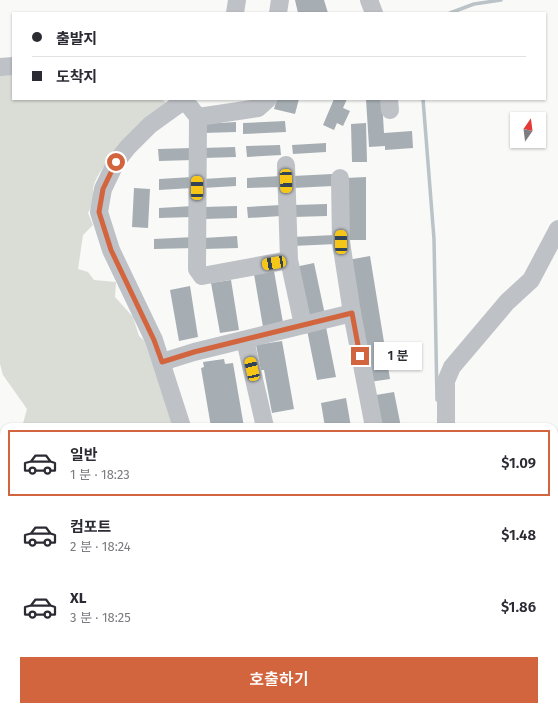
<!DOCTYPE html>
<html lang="ko">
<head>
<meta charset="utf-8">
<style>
  :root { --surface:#fff; --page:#f2f2f3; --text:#2b2b33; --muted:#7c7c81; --line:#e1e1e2; --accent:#d2653e }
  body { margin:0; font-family:"Fira Sans","Noto Sans KR",sans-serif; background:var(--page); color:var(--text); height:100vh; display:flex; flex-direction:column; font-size:15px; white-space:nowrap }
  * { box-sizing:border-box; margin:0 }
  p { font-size:13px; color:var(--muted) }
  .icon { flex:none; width:22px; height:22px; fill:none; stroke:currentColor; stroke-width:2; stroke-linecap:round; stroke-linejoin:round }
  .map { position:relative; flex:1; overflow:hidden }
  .sheet { position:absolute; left:0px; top:423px; width:558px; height:288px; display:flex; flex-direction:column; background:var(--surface); border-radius:12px 12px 0 0; box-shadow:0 1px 3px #0004 }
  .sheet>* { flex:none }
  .banner { position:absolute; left:12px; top:12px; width:534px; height:88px; border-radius:0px; box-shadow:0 1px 3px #0004; display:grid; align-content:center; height:88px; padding:0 20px; background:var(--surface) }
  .needle { width:26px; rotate:14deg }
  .fabs { position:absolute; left:510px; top:112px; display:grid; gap:8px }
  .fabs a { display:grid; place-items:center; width:36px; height:36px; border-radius:0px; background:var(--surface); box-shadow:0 1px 3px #0004; font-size:20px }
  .end { position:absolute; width:18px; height:18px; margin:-9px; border:5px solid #d2653e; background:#fff; box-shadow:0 0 0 2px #fff }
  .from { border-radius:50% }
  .bubble { position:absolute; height:28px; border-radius:0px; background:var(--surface); box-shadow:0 1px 3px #0004; font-size:13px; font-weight:600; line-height:28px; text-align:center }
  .car { position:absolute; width:12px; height:24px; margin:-12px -6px; border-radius:5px; box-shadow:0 0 3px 1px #0007; background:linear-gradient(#f5c518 24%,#345 0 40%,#f5c518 0 76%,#345 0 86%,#f5c518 0) }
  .banner b { display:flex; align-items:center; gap:14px; height:38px; font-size:15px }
  .banner b+b { border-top:1px solid var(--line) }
  .banner i { width:10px; height:10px; background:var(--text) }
  ul { padding:7px 0 0; list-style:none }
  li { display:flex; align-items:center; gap:12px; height:66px; margin:0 8px 6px; padding:0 12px; border:2px solid transparent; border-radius:0px }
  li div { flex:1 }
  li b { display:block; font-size:15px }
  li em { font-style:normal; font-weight:600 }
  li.current { border-color:var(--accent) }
  li>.icon { width:36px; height:36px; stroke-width:1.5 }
  .button { display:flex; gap:8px; margin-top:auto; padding:8px 20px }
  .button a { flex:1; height:46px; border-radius:0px; background:var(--accent); color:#fff; font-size:16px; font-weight:600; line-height:46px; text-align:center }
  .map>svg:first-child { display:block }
</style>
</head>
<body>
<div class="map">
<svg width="558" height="711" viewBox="0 0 558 711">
  <rect width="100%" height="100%" fill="#f9f9f7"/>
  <!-- green -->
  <g fill="#d9ddd6">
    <path d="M13,73V99H162L168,105C150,121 81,174 95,199L88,213L93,225L83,235L78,269L88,272L94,280L116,282L115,297L133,317L139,336L149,345L175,427H22L27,409L3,375L0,364V74Z"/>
    <path d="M0,432L4,435V598L0,592Z"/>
  </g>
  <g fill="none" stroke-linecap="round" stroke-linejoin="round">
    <!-- stream -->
    <g stroke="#bac3c7" stroke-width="3.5">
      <path d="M450,13L474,4L501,0"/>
      <path d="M423,99L434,239L437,400"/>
    </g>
  </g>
  <!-- building -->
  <g fill="#a6aeb3">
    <path d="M295,0H324L328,13H298Z"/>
    <path d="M277,99H299L295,114L274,109Z"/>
    <path d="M334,99H347L343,108L350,111L343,126L337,123L334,130L323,125Z"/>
    <path d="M366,99H382L384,133L412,131L413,148L385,150V146L369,147Z"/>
    <path d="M285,121L286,132L243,134V123Z"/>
    <path d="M236,122V132L203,133L202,124Z"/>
    <path d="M366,123L367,162H352L351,124Z"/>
    <path d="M326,143V152L293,154L292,145Z"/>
    <path d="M280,145L281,155L247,157L246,146Z"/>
    <path d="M235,147L236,157L203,158L202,148Z"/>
    <path d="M192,148L193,160L159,161L158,149Z"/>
    <path d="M332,174L333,186L293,188V176Z"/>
    <path d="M281,176L282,187L247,188V178Z"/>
    <path d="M192,177V188L159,190V179Z"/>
    <path d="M236,177V186L203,188V179Z"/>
    <path d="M366,177V240H346V178Z"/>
    <path d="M134,188L150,189L148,228L132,227Z"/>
    <path d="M327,204V216L294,217L293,205Z"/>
    <path d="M281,205V216L248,218L247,207Z"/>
    <path d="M193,206V217L159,218V208Z"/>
    <path d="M237,206V218L204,219L203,207Z"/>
    <path d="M335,235L336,244L293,246L292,237Z"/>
    <path d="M237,236L238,248L204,249L203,238Z"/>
    <path d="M194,237V248L154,249V239Z"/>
    <path d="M370,256L390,379L369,382L348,260Z"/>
    <path d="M314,263L325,315L306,319L295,267Z"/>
    <path d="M274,271L283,323L263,327L254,274Z"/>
    <path d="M231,280L239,330L220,333L211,283Z"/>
    <path d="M190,286L198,337L179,341L170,290Z"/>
    <path d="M326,327L336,377L317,380L307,330Z"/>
    <path d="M282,341L294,409L272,413L264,370H261L256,345Z"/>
    <path d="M224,359L225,364L233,363L244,427H211L201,368L204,367L203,362Z"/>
    <path d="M394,392L401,427H382L376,395Z"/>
    <path d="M346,398L351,427H325L321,403Z"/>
    <path d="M4,652V675L0,669V654Z"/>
  </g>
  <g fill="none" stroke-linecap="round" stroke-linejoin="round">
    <!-- minor -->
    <g stroke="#bec2c6" stroke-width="18">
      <path d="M369,0L374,13"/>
      <path d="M235,13L237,0"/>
      <path d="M278,13L280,0"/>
      <path d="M0,67L13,66"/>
      <path d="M389,99L390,110"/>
      <path d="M190,107L198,117L258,108L268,99"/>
      <path d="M198,117L197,269L202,276L289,260"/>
      <path d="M286,165L289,260L303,325"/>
      <path d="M340,178L341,242L352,313L374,427"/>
      <path d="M245,340L265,427"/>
      <path d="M162,362L194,352L352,313"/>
      <path d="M182,427L154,340L111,250L99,212L103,189L116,162L128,147L150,125L186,99"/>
      <path d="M446,427V381L452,367L507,302L531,280L558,229"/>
      <path d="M0,601L4,607"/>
      <path d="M68,707L70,711"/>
      <path d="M245,707V711"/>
      <path d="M318,707L320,711"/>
      <path d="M447,707V711"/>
    </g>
  </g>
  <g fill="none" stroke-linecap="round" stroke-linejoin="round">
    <!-- route -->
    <path stroke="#d2653e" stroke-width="5" d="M116,162L103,189L99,212L111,250L154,340L162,362L194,352L352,313L360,356"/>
  </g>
</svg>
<div class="fabs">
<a><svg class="needle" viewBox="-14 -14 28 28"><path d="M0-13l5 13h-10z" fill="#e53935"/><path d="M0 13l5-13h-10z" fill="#7c7c81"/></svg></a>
</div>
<i class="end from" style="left:116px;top:162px"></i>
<i class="end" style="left:360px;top:356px"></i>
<div class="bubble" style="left:374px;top:342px;width:48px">1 분</div>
<i class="car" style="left:286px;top:181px;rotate:178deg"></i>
<i class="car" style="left:197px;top:188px;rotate:0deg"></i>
<i class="car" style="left:341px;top:242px;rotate:359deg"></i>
<i class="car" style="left:274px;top:263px;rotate:260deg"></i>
<i class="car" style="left:252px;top:369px;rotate:347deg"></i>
<div class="banner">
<b><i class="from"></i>출발지</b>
<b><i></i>도착지</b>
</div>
<section class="sheet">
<ul>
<li class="current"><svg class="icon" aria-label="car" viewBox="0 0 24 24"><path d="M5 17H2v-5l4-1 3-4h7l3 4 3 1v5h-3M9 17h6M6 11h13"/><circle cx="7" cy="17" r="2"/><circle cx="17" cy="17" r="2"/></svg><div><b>일반</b><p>1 분 · 18:23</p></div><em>$1.09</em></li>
<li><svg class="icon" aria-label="car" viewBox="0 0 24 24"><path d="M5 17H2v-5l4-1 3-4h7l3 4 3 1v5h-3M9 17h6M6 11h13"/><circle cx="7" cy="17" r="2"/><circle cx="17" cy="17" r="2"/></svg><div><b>컴포트</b><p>2 분 · 18:24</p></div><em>$1.48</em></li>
<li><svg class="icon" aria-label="car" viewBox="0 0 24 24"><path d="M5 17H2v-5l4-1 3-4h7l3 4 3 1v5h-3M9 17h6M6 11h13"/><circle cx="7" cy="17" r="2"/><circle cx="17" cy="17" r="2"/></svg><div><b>XL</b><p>3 분 · 18:25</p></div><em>$1.86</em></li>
</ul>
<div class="button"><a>호출하기</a></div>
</section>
</div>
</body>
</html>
